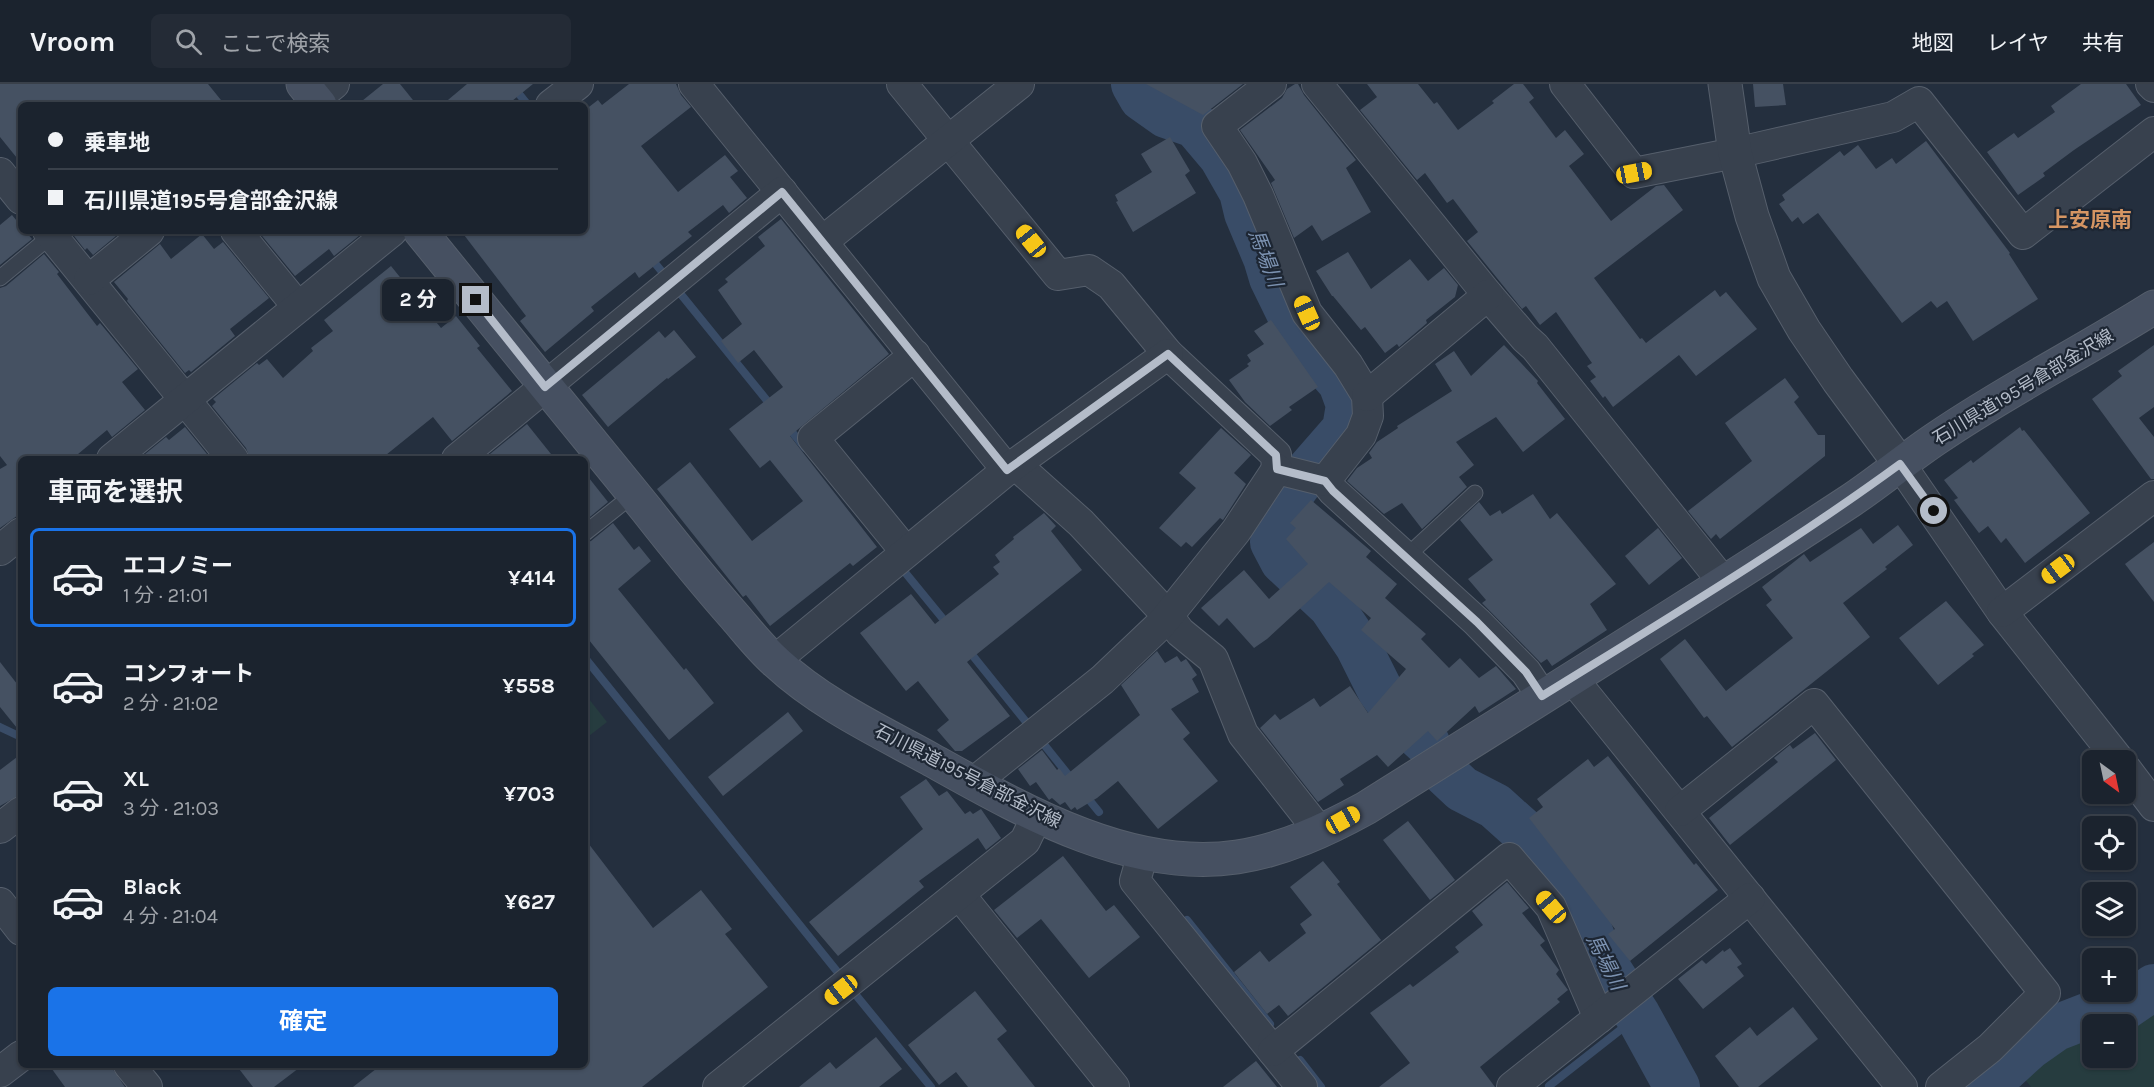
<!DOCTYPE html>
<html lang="ja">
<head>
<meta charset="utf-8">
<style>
  :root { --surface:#1b232e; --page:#242b36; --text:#f1f3f6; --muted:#a0a4aa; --line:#39404a; --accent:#1a73e8 }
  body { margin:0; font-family:Karla,"Noto Sans JP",sans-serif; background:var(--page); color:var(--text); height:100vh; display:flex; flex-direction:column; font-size:22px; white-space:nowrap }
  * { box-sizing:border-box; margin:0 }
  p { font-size:20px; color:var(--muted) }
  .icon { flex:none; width:33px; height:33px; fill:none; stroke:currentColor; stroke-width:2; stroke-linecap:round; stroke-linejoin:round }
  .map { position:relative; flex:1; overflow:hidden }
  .drawer { position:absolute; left:18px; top:372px; width:570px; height:612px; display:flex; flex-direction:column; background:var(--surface); border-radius:9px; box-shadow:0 2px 4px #0004,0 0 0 2px var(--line) }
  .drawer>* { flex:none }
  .top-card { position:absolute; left:18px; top:18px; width:570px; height:132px; border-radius:9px; box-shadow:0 2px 4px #0004,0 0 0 2px var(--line); display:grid; align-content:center; height:132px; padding:0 30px; background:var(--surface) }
  .needle { width:39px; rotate:147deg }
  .controls { position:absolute; left:2082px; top:666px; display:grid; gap:12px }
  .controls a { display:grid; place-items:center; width:54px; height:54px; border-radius:9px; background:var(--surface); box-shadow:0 2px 4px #0004,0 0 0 2px var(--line); font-size:30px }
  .end { position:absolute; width:27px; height:27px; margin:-14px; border:8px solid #b4bcc9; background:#111; box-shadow:0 0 0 3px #111 }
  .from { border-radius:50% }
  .bubble { position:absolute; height:42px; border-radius:9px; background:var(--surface); box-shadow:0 2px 4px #0004,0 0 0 2px var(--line); font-size:20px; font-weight:700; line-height:42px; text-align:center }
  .car { position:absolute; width:18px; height:36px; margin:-18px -9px; border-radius:8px; box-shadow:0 0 4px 2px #0007; background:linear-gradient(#f5c518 24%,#345 0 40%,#f5c518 0 76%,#345 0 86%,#f5c518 0) }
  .top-card b { display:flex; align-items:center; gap:21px; height:57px; font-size:22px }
  .top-card b+b { border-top:2px solid var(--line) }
  .top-card i { width:15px; height:15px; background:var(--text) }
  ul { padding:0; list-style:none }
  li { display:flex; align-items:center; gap:18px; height:99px; margin:0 12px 9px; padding:0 18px; border:3px solid transparent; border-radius:9px }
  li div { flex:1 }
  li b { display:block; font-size:22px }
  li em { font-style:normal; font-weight:700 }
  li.current { border-color:var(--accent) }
  li>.icon { width:54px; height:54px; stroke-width:1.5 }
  h2 { padding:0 30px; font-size:27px; line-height:72px }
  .action { display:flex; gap:12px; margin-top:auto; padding:12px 30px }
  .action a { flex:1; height:69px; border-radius:9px; background:var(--accent); color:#fff; font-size:24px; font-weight:700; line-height:69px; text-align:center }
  header { display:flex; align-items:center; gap:36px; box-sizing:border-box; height:84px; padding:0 30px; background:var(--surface); border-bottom:2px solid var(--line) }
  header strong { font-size:28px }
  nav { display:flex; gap:33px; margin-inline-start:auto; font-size:21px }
  .search { width:420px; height:54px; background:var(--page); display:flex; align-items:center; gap:15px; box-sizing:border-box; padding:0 21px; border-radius:9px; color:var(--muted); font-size:22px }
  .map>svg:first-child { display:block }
</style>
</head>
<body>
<header>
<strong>Vroom</strong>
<div class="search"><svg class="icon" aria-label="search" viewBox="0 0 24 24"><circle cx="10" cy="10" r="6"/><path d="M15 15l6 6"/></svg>ここで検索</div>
<nav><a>地図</a><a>レイヤ</a><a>共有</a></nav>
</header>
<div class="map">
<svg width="2154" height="1003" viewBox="0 0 2154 1003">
  <rect width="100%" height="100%" fill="#242f3e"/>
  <!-- green -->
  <g fill="#263c3f">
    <path d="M585,610L607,638L585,655Z"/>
    <path d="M2154,923V1003H2031L2023,993C2046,970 2060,961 2092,953V974H2126V943Z"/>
  </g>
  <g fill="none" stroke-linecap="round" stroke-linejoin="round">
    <!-- stream -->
    <g stroke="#394c67" stroke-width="8">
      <path d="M511,0L528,21"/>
      <path d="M650,173L667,194"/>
      <path d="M675,203L773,324"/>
      <path d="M788,343L805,364"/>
      <path d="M899,481L948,541"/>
      <path d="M969,567L1031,644"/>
      <path d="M585,574L844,896"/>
      <path d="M0,643L21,653"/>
      <path d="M1038,653L1074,698"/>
      <path d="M1086,712L1099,728"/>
      <path d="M1187,836L1270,940"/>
      <path d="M851,905L931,1003"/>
      <path d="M1300,976L1321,1003"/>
      <path d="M1549,1002L1638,932"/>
    </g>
    <!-- river -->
    <g stroke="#394c67" stroke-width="46">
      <path d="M1134,0L1142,14L1166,31L1195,41L1222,73L1242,108L1247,129L1266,174L1272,194L1294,239L1307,260L1341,299L1349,321L1345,345L1304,392L1280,425L1273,458L1283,477L1331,522L1358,562L1380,606L1401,635L1427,659"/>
      <path d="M1446,690L1462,705L1495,722L1524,748L1554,784L1579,820L1599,871L1638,932L1677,1003"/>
      <path d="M1985,1003L2029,963L2056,944L2087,932L2119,927L2154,903"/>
    </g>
  </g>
  <!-- building -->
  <g fill="#455162">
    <path d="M0,0H208L225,21H21V79L0,53Z"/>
    <path d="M383,0H400L417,21H357Z"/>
    <path d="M467,0H533L507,21H442Z"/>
    <path d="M629,0H676L681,11L691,23L641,62L678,108L725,71L738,87L730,93L747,114L729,129L723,121L688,148L692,152L639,194L635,188L591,223L594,227L545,268L520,237L526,232L461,147H585V26L598,16L602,21Z"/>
    <path d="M1146,0H1243L1203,31Z"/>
    <path d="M1295,0H1298L1304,11L1356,76L1346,84L1371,128L1322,157L1312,141L1294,154L1271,99L1275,96L1240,46L1282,14L1287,5Z"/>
    <path d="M1367,0H1418L1434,20L1437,18L1458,46L1494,19L1492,17L1514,0H1523L1534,14L1529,18L1556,54L1565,46L1584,70L1569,82L1611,137L1656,102L1664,101L1683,126L1594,194L1640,255L1642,254L1646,259L1715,206L1720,213L1726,208L1757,245L1696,292L1679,271L1613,323L1605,312L1603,314L1590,297L1596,293L1587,282L1592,279L1556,228L1540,241L1526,222L1522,225L1467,157L1478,148L1453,115L1447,119L1425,89L1417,96L1360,26L1377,13Z"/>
    <path d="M1753,0H1783L1786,21L1755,23Z"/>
    <path d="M2081,0H2126L2141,21L2074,66L2043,89L2045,92L2018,111L1987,68L2014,49L2018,54L2055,28L2051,22Z"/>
    <path d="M1170,53L1190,87L1185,91L1196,109L1133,148L1116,118L1118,117L1115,111L1152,88L1141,70Z"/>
    <path d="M1926,57L2010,169L2009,170L2038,215L1973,257L1947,217L1937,224L1931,217L1902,239L1818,129L1803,140L1798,133L1792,138L1779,120L1785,116L1782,111L1840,67L1844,72L1858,61L1876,85L1892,74L1896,80Z"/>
    <path d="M12,131L21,142V147H25L32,155L0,181V141Z"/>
    <path d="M781,135L889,270L790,352L877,463L853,482L850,479L770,542L746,511L743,513L657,405L690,378L752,457L803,417L770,376L760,384L729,345L783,303L754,266L738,279L721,257L742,240L718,206L728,198L725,195L765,162L758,153Z"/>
    <path d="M73,147H122L93,171L87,164L85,166L71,148Z"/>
    <path d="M258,147H365L334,172L329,165L295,192Z"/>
    <path d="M202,150L214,165L223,158L269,214L230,245L235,252L191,288L189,286L185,289L127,217L128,215L114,198L160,160L171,175Z"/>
    <path d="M1348,168L1371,205L1410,175L1428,197L1444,184L1458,201L1455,213L1426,236L1427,239L1399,263L1397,260L1385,269L1365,243L1361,246L1333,212H1332L1316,187Z"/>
    <path d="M44,170L59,188L57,190L97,242L100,239L138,285L122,298L145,326L112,353L107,346L72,375H21V429L0,444V385L7,381L0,372V204L6,202Z"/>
    <path d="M391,182L441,244L456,232L480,262L477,264L512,307L452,357L433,333L381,375H250L246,364L212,322L216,318L213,315L257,279L259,281L267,275L283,294L313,267L311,264L333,247L324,236Z"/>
    <path d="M1271,236L1318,303L1289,323L1292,326L1270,342L1245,318L1229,296L1249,282L1247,280L1251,277L1247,271L1264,260L1254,247Z"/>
    <path d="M674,246L696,273L668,295L667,294L608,343L582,311L659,247L665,254Z"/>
    <path d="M1504,261L1538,297L1537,299L1565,335L1523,368L1496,333L1456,358L1474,381L1459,393L1467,403L1422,445L1402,419L1384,430L1347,397L1357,384L1372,374L1369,369L1377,358L1398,344L1397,342L1452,307L1435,280L1454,267L1471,292Z"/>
    <path d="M2154,261V323L2139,334L2154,353V395H2151L2092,315L2122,292L2118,287Z"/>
    <path d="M1785,294L1799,313L1794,318L1818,351H1825V372L1720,455L1716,450L1711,455L1688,427L1752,377L1725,339Z"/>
    <path d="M527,340L555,375H494L490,370Z"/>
    <path d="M185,343L211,375H139L166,353L169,356Z"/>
    <path d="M2020,343L2022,347L2024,346L2090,429L2025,479L2006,454L2001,459L1988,442L1979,449L1954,416L1958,414L1944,396L1971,376L1973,379Z"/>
    <path d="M1221,344L1251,371L1234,389L1246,400L1223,436L1220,434L1192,463L1186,458L1181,463L1159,444L1196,404L1179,389Z"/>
    <path d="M585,389L608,418L585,437Z"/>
    <path d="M1533,410L1550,435L1557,429L1616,500L1590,520L1607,546L1552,582L1547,575L1541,579L1482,519L1486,516L1468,495L1493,476L1460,436L1479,418L1490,432L1500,426L1502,430Z"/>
    <path d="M1311,416L1371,467L1366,473L1397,500L1385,514L1426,550L1421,555L1449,584L1460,574L1479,594L1496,582L1516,605L1479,629L1475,622L1437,657L1428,647L1388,683L1377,671L1340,695L1344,701L1318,718L1260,644L1275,630L1280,636L1314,614L1320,623L1350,602L1368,629L1406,585L1361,546L1371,534L1329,498L1267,555L1254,564L1227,534L1219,542L1201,524L1244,486L1269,515L1308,480L1286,455L1296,444L1290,439Z"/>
    <path d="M1044,429L1056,442L1051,447L1082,486L967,578L1010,632L962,667H955L937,646L949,636L918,597L906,607L860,549L911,510L935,540L999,490L993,483L1000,478L995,471L1014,455L1013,453Z"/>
    <path d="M613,439L634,466L639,462L651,477L618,505L684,586L686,584L714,619L669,656L585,551V459L591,457Z"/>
    <path d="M1898,441L1913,461L1885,483L1887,485L1843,519L1870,553L1732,663L1707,632L1704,634L1660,575L1685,555L1726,607L1793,554L1766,521L1772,516L1762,503L1804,470L1810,478L1861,444L1873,460Z"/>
    <path d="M1658,444L1682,474L1649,501L1625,472Z"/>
    <path d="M2154,458V518L2125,480Z"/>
    <path d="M1946,517L1984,561L1972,570L1974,572L1938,601L1899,554Z"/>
    <path d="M1157,567L1165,579L1177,572L1181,578L1186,575L1197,591L1192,595L1199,608L1171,625L1190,649L1183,655L1218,697L1158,745L1118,697L1097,714L1077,726L1075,723L1071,726L1065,718L1060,721L1052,714L1049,716L1036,698L1030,702L1018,685L1042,666L1057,686L1059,684L1065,692L1140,631L1121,601Z"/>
    <path d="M0,578L21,605V649L0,623Z"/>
    <path d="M788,628L803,647L723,712L708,693Z"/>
    <path d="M1815,649L1836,676L1730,761L1709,734L1778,678L1774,674L1790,661L1793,665Z"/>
    <path d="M21,670V710L0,722V686Z"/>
    <path d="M1608,672L1694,781L1696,779L1718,806L1630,877L1608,850L1615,845L1529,734L1543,723L1537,715L1588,675L1594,683Z"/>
    <path d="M926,695L939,712L947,707L965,730L970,727L973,730L981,725L1001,754L986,766L978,754L919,797L924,803L838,872L809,838L923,745L900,713Z"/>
    <path d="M1408,737L1455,796L1430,816L1383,756Z"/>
    <path d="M585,755L653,844L701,806L732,845L725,850L768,903L642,1003H353L381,981H585Z"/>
    <path d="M1063,772L1106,827L1114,821L1140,853L1089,894L1041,835L1017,854L994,826Z"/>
    <path d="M1323,777L1340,798L1337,800L1381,856L1288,932L1279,921L1267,930L1234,888L1260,867L1269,878L1306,849L1300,840L1312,831L1290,803Z"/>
    <path d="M1507,798L1529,824L1522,829L1545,857L1540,861L1559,886L1556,890L1568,906L1557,915L1560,918L1480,983L1495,1003H1379L1410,979L1370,929L1410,900L1413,903L1459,868L1455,863L1483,841L1472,827Z"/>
    <path d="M1730,864L1742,880L1737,883L1744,892L1703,925L1678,895L1702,876L1706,880L1723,866L1724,868Z"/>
    <path d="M975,907L1007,947L997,955L1035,1003H968L956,988L939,1001L908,961Z"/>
    <path d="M1793,923L1818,955L1758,1003H1739L1715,972L1750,943L1757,952Z"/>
    <path d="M876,953L902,985L879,1003H799L830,978L836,985Z"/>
    <path d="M1256,977L1277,1003H1223Z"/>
    <path d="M49,981H110L125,1003H65Z"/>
    <path d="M236,981H303L274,1003H253Z"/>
  </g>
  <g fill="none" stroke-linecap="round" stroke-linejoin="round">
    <defs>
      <g id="service">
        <path d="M0,194L52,151"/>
        <path d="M585,449L634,410"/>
        <path d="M1406,473L1475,409"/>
      </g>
      <g id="minor">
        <path d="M694,0L1007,386"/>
        <path d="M902,0L1058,191L1089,186L1111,201L1168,270L1276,371L1277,385L1325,397L1333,407L1477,538L1526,588L1542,612"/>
        <path d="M1271,0L1217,42L1242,79L1258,111L1307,229L1348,281L1367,312L1368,332L1361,351L1325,397"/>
        <path d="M1317,0L1488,211L1525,254L1535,263L1724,499"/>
        <path d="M1565,0L1634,89L1735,69L1893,33L1919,18L2023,150L2154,48"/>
        <path d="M2151,0L2154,3"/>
        <path d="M315,15L334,0"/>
        <path d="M551,21L578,0"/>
        <path d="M0,89L21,115"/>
        <path d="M48,147L233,375"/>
        <path d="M236,147L298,223"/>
        <path d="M823,157L1019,0"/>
        <path d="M89,196L149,147"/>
        <path d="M1367,312L1488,211"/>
        <path d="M112,375L392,147"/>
        <path d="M457,375L782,108"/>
        <path d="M1015,380L1081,439L1168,532L1180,548L1213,575L1243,650L1320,748"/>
        <path d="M1900,380L2002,528L2119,676"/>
        <path d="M0,466L21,449"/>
        <path d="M906,468L813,354L915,271"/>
        <path d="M2002,528L2154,412"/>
        <path d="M774,577L1007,386L1168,270"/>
        <path d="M1572,594L1902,1003"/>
        <path d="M2126,685L2154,722"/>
        <path d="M973,699L1102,596L1162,539L1236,447L1277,385"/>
        <path d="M1680,727L1814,620L2045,909L1990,964L1941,1003"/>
        <path d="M0,744L21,728"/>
        <path d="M1143,769L1135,797L1302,1003"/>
        <path d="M959,810L1114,1003"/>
        <path d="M0,819L21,846"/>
        <path d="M1273,967L1509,774L1551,823L1599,934"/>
        <path d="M129,981L147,1003"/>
        <path d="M0,988L21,972"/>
        <path d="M718,1003L1025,757L1037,732"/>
        <path d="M1512,1003L1750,814"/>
      </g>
      <path id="tertiary" d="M1725,0L1735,69L1752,132L1774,194L1804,246L1838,296L1900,380"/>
      <g id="secondary">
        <path d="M303,0L320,21"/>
        <path d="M420,147C495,240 571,333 646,425C675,462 704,498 735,533C748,548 761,565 776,578C820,619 877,646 930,675C1020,725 1129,789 1237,773C1283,766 1326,746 1366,724C1528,622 1690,522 1850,417C1880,397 1907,374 1937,354C2007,306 2083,268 2154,223"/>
      </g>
    </defs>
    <!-- service casing -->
    <use href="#service" stroke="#565f6c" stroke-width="17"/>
    <!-- minor casing -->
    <use href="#minor" stroke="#565f6c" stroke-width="32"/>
    <!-- tertiary casing -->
    <use href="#tertiary" stroke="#565f6c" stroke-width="35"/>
    <!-- secondary casing -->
    <use href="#secondary" stroke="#565f6c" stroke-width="35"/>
    <!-- service -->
    <use href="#service" stroke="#38414e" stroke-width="15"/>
    <!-- minor -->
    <use href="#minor" stroke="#38414e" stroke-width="30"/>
    <!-- tertiary -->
    <use href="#tertiary" stroke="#38414e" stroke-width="33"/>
    <!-- secondary -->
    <use href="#secondary" stroke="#465061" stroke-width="33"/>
  </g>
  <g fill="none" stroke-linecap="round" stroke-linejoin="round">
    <!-- route -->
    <path stroke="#b4bcc9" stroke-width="8" d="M476,216L545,303L782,108L1007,386L1168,270L1276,371L1277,385L1325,397L1333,407L1477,538L1526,588L1542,612C1663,537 1785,464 1900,380L1934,427"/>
  </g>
  <g text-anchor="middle" stroke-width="4.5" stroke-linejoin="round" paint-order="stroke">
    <!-- street labels -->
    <g font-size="18" fill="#b4bcc9" stroke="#1d2633">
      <text transform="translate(2023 303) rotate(-31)" y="6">石川県道195号倉部金沢線</text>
      <text transform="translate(968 692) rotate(27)" y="6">石川県道195号倉部金沢線</text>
    </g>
    <!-- water labels -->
    <g font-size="20" font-style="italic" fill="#7c92b1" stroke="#1d2633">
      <text transform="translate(1266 174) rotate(69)" y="7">馬場川</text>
      <text transform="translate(1606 878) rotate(63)" y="7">馬場川</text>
    </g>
    <!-- quarter labels -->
    <g font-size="21" font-weight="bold" fill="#d59563" stroke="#1d2633">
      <text x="2090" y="143">上安原南</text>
    </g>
  </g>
</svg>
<div class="controls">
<a><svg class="needle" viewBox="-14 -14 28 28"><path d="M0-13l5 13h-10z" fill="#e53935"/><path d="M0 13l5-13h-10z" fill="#a0a4aa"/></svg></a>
<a><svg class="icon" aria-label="locate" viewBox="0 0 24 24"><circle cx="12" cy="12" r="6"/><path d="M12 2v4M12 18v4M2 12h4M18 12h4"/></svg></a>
<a><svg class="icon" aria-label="layers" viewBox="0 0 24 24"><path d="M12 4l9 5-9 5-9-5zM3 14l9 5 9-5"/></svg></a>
<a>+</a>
<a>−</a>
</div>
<i class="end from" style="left:1934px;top:427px"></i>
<i class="end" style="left:476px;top:216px"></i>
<div class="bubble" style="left:382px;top:195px;width:72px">2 分</div>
<i class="car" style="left:1634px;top:89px;rotate:79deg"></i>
<i class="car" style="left:1031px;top:157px;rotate:321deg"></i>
<i class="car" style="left:1307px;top:229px;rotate:336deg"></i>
<i class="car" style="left:2058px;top:485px;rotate:233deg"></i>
<i class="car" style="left:1343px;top:736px;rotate:61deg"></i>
<i class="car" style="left:1551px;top:823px;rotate:320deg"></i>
<i class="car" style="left:841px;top:906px;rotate:232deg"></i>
<div class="top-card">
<b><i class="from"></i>乗車地</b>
<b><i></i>石川県道195号倉部金沢線</b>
</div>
<section class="drawer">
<h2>車両を選択</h2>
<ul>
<li class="current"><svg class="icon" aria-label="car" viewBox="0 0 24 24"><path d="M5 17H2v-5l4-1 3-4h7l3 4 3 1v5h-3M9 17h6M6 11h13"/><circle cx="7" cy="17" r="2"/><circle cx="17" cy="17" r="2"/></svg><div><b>エコノミー</b><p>1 分 · 21:01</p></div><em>¥414</em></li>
<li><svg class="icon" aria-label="car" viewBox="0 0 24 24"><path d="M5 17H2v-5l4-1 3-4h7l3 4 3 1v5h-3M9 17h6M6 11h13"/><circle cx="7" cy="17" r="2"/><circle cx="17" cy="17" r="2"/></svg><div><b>コンフォート</b><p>2 分 · 21:02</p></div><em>¥558</em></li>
<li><svg class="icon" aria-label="car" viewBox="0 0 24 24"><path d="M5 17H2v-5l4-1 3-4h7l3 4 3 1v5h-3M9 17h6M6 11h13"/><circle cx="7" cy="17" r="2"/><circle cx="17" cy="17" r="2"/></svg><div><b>XL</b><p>3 分 · 21:03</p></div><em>¥703</em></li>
<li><svg class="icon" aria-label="car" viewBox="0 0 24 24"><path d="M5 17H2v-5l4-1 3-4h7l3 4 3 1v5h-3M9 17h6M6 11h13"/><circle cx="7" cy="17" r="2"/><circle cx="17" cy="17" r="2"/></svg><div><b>Black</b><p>4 分 · 21:04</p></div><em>¥627</em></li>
</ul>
<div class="action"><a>確定</a></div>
</section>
</div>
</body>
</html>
